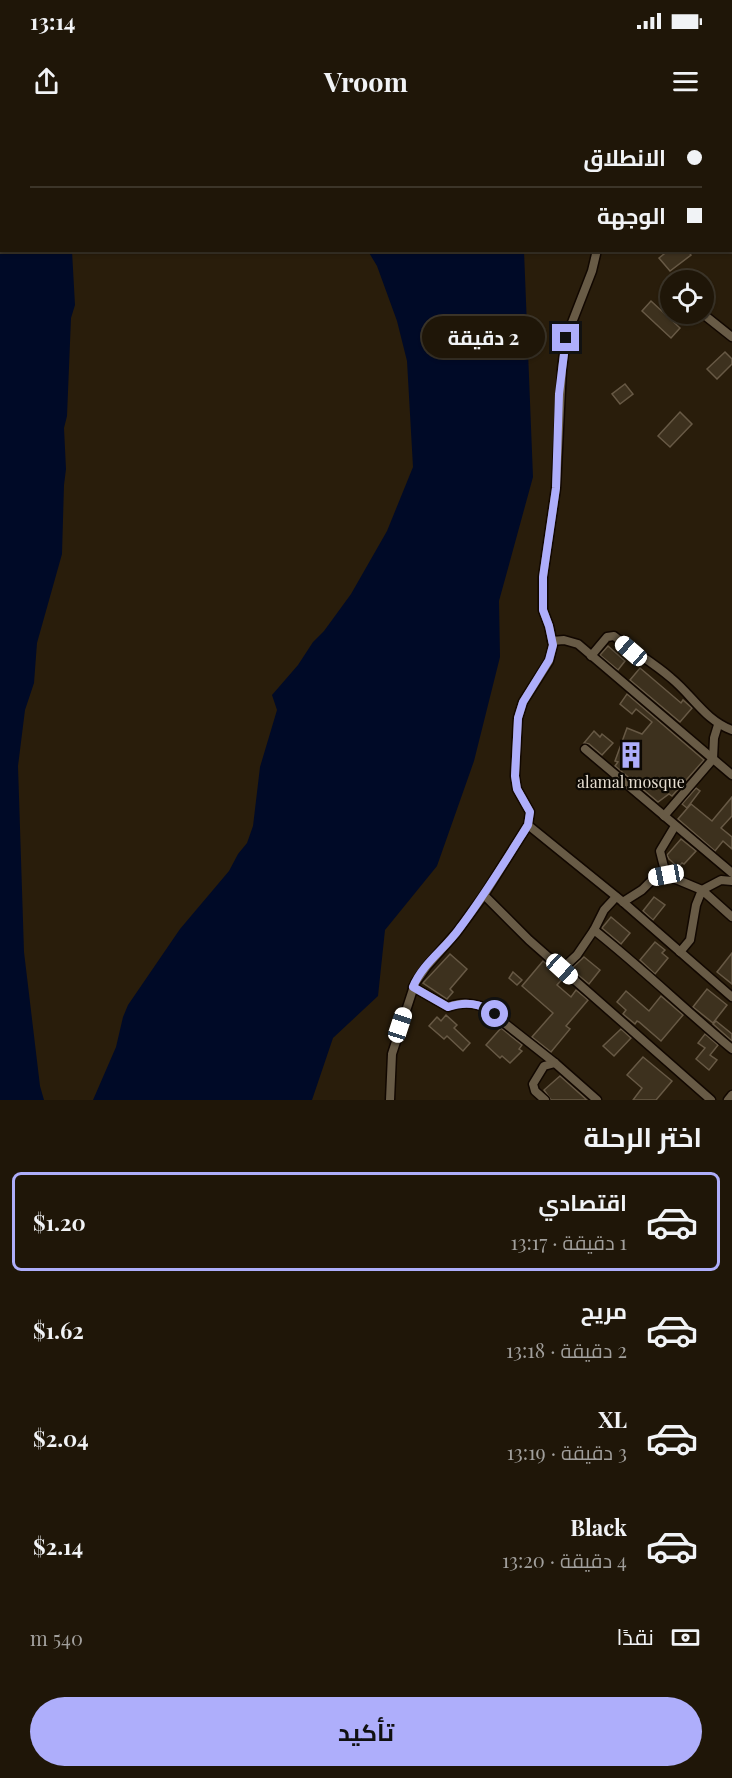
<!DOCTYPE html>
<html lang="ar">
<head>
<meta charset="utf-8">
<style>
  :root { --surface:#1f1608; --page:#271f12; --text:#f1f3f6; --muted:#a19f9c; --line:#3c3529; --accent:#aeaefb }
  body { margin:0; font-family:"Playfair Display",Cairo,serif; background:var(--page); color:var(--text); direction:rtl; height:100vh; display:flex; flex-direction:column; font-size:22px; white-space:nowrap }
  * { box-sizing:border-box; margin:0 }
  p { font-size:20px; color:var(--muted) }
  .icon { flex:none; width:33px; height:33px; fill:none; stroke:currentColor; stroke-width:2; stroke-linecap:round; stroke-linejoin:round }
  .map { position:relative; height:980px; overflow:hidden; direction:ltr }
  .panel { display:flex; flex-direction:column; background:var(--surface); flex:1 }
  .panel>* { flex:none }
  .guide { position:absolute; left:0px; top:0px; width:732px; height:132px; box-shadow:0 2px 4px #0004,0 0 0 2px var(--line); direction:rtl; display:grid; align-content:center; height:132px; padding:0 30px; background:var(--surface) }
  .controls { position:absolute; left:660px; top:150px; display:grid; gap:12px }
  .controls a { display:grid; place-items:center; width:54px; height:54px; border-radius:50%; background:var(--surface); box-shadow:0 2px 4px #0004,0 0 0 2px var(--line); font-size:30px }
  .end { position:absolute; width:27px; height:27px; margin:-14px; border:8px solid #aeaefb; background:#111; box-shadow:0 0 0 3px #111 }
  .from { border-radius:50% }
  .bubble { position:absolute; height:42px; border-radius:21px; background:var(--surface); box-shadow:0 2px 4px #0004,0 0 0 2px var(--line); font-size:20px; font-weight:700; line-height:42px; text-align:center; direction:rtl }
  .car { position:absolute; width:18px; height:36px; margin:-18px -9px; border-radius:8px; box-shadow:0 0 4px 2px #0007; background:linear-gradient(#fff 24%,#345 0 40%,#fff 0 76%,#345 0 86%,#fff 0) }
  .guide b { display:flex; align-items:center; gap:21px; height:57px; font-size:22px }
  .guide b+b { border-top:2px solid var(--line) }
  .guide i { width:15px; height:15px; background:var(--text) }
  ul { padding:0; list-style:none }
  li { display:flex; align-items:center; gap:18px; height:99px; margin:0 12px 9px; padding:0 18px; border:3px solid transparent; border-radius:9px }
  li div { flex:1 }
  li b { display:block; font-size:22px }
  li em { font-style:normal; font-weight:700 }
  li.on { border-color:var(--accent) }
  li>.icon { width:54px; height:54px; stroke-width:1.5 }
  h2 { padding:0 30px; font-size:27px; line-height:72px }
  .pay { display:flex; align-items:center; gap:15px; height:66px; padding:0 30px; font-size:22px }
  .pay p { margin-inline-start:auto }
  .action { display:flex; gap:12px; margin-top:auto; padding:12px 30px }
  .action a { flex:1; height:69px; border-radius:36px; background:var(--accent); color:#111; font-size:24px; font-weight:700; line-height:69px; text-align:center }
  .status { display:flex; justify-content:space-between; align-items:center; height:42px; padding:0 30px; background:var(--surface); direction:ltr }
  .status svg { height:16px; fill:currentColor }
  header { display:flex; justify-content:space-between; align-items:center; height:78px; padding:0 30px; background:var(--surface); font-size:27px; font-weight:700 }
  .map>svg:first-child { display:block }
</style>
</head>
<body>
<div class="status"><b>13:14</b><svg viewBox="0 0 49 12"><path d="M0 12V9h3v3zM5 12V6h3v6zM10 12V3h3v9zM15 12V0h3v12zM26 1h20v11H26zM47 4h2v5h-2z"/></svg></div>
<header><svg class="icon" aria-label="menu" viewBox="0 0 24 24"><path d="M4 6h16M4 12h16M4 18h16"/></svg>Vroom<svg class="icon" aria-label="share" viewBox="0 0 24 24"><path d="M12 15V3M7 8l5-5 5 5M5 13v7h14v-7"/></svg></header>
<div class="map">
<svg width="732" height="980" viewBox="0 0 732 980">
  <rect width="100%" height="100%" fill="#291d0b"/>
  <!-- water -->
  <g fill="#000a27">
    <path d="M0,0H93L2,2V130L72,131L75,185L71,198L67,296L64,308L66,349L64,365L62,434L37,523L34,563L25,590L18,646L24,832L40,966L44,980H0Z"/>
    <path d="M305,0H532L306,2Z"/>
    <path d="M368,131H524L533,357L499,481L500,537L474,641L437,746L385,810L378,876L333,918L312,980H93L116,927L123,897L128,885L180,809L229,751L238,734L247,723L253,706L260,647L277,590L272,575L298,545L313,522L324,511L351,474L387,411L413,347L407,241L397,201L377,146Z"/>
  </g>
  <!-- building -->
  <g fill="#3d311e" stroke="#675945" stroke-width="1.5">
    <path d="M669,130H687L691,135L670,151L659,138Z"/>
    <path d="M651,181L680,208L671,218L642,191Z"/>
    <path d="M725,232L732,239V244L717,259L707,249Z"/>
    <path d="M625,264L633,274L620,284L612,274Z"/>
    <path d="M680,292L692,304L670,327L658,316Z"/>
    <path d="M608,526L625,541L618,550L600,535Z"/>
    <path d="M640,548L681,583L683,580L692,588L680,602L630,560Z"/>
    <path d="M627,574L704,640L672,676L669,674L658,682L615,646L618,642L615,641L627,608L642,614L652,602L636,589L632,594L620,584Z"/>
    <path d="M594,611L600,617L602,614L613,623L602,635L589,624L584,623Z"/>
    <path d="M696,668L700,671L687,688L682,684Z"/>
    <path d="M732,677V696L721,708L732,717V729L723,721L715,731L678,699L691,684L712,701Z"/>
    <path d="M681,719L696,731L684,744L682,743L678,747L669,739L667,735Z"/>
    <path d="M654,777L665,785L653,800L643,791Z"/>
    <path d="M611,797L630,813L621,824L602,808Z"/>
    <path d="M655,822L665,830L662,833L668,838L655,854L640,840Z"/>
    <path d="M732,833V864L717,852Z"/>
    <path d="M450,834L467,849L450,869L453,872L447,879L423,863Z"/>
    <path d="M584,837L600,850L589,864L571,849Z"/>
    <path d="M543,841L563,858L557,865L571,877L576,870L588,880L566,906L570,909L551,932L532,917L553,893L522,866Z"/>
    <path d="M513,852L522,860L517,865L509,858Z"/>
    <path d="M707,869L727,885L713,903L693,887Z"/>
    <path d="M626,871L649,891L661,876L683,895L661,921L639,902L637,901L635,904L623,894L626,890L617,882Z"/>
    <path d="M446,895L457,905L454,908L470,923L463,931L447,916L444,919L429,906L437,897L441,901Z"/>
    <path d="M716,901L732,914V921L713,904Z"/>
    <path d="M501,908L522,925L519,929L522,931L510,943L502,936L500,938L486,925Z"/>
    <path d="M621,909L631,918L614,936L603,926Z"/>
    <path d="M705,914L718,925L710,935L717,940L709,950L696,939L705,928L698,923Z"/>
    <path d="M643,937L672,961L656,980H633L642,968L627,955Z"/>
    <path d="M560,956L587,980H551L544,970Z"/>
  </g>
  <g fill="none" stroke-linecap="round" stroke-linejoin="round">
    <defs>
      <g id="minor">
        <path d="M603,0V2"/>
        <path d="M730,125L732,127"/>
        <path d="M703,194L732,217"/>
        <path d="M552,521L564,520L578,524L732,655"/>
        <path d="M591,536L607,517L614,516C632,531 653,542 671,558C693,576 705,600 732,610"/>
        <path d="M585,629L732,753"/>
        <path d="M664,696L713,639L714,618L718,605"/>
        <path d="M528,705L623,782L732,877"/>
        <path d="M666,755L660,731L675,706"/>
        <path d="M484,775L529,820L711,980"/>
        <path d="M623,782L642,770L654,758L666,755L702,770L721,760L732,761"/>
        <path d="M594,810C642,848 685,890 732,929"/>
        <path d="M680,832L690,820L696,785L702,770L732,797"/>
        <path d="M562,849L577,835L594,810L604,790L616,777"/>
        <path d="M413,867L448,887C461,882 471,883 484,887L555,943L597,980"/>
        <path d="M390,980L392,934L415,863L427,846L457,812L484,775L528,705L530,692L517,669L515,656L518,598L523,582L549,541L553,525L549,506L543,490V457L556,368L562,249L566,218L592,151L597,130"/>
        <path d="M545,980L535,971L533,964L544,946L555,943"/>
        <path d="M728,980L732,975"/>
      </g>
    </defs>
    <!-- minor casing -->
    <use href="#minor" stroke="#110700" stroke-width="11"/>
    <!-- minor -->
    <use href="#minor" stroke="#685b46" stroke-width="8"/>
  </g>
  <g fill="none" stroke-linecap="round" stroke-linejoin="round">
    <!-- route -->
    <path stroke="#aeaefb" stroke-width="8" d="M495,894C480,883 466,881 448,887L413,867C422,844 445,829 459,809C484,776 506,740 528,705L530,692L517,669L515,656L518,598L523,582L549,540L553,525L549,506L543,490V457L556,368L559,274L566,218"/>
  </g>
  <!-- icons -->
  <defs>
    <symbol id="building-bare" viewBox="-9 -9 18 18"><path d="M-4-6H4V6H1V3H-1V6H-4ZM-2.5-4.3h1.7v1.8h-1.7ZM.8-4.3h1.7v1.8H.8ZM-2.5-1h1.7V.8h-1.7ZM.8-1h1.7V.8H.8Z" fill="#aeaefb" stroke="#0d0903" stroke-width="2.5" paint-order="stroke"/></symbol>
  </defs>
  <g fill-rule="evenodd">
    <use href="#building-bare" x="612" y="616" width="38" height="38"/>
  </g>
  <g text-anchor="middle" stroke-width="4.5" stroke-linejoin="round" paint-order="stroke">
    <!-- poi labels -->
    <g font-size="16" fill="#e5ddd1" stroke="#0d0903">
      <text x="631" y="668">alamal mosque</text>
    </g>
  </g>
</svg>
<div class="controls">
<a><svg class="icon" aria-label="locate" viewBox="0 0 24 24"><circle cx="12" cy="12" r="6"/><path d="M12 2v4M12 18v4M2 12h4M18 12h4"/></svg></a>
</div>
<i class="end from" style="left:495px;top:894px"></i>
<i class="end" style="left:566px;top:218px"></i>
<div class="bubble" style="left:422px;top:196px;width:123px">2 دقيقة</div>
<i class="car" style="left:631px;top:531px;rotate:311deg"></i>
<i class="car" style="left:666px;top:755px;rotate:259deg"></i>
<i class="car" style="left:562px;top:849px;rotate:132deg"></i>
<i class="car" style="left:400px;top:905px;rotate:18deg"></i>
<div class="guide">
<b><i class="from"></i>الانطلاق</b>
<b><i></i>الوجهة</b>
</div>
</div>
<section class="panel">
<h2>اختر الرحلة</h2>
<ul>
<li class="on"><svg class="icon" aria-label="car" viewBox="0 0 24 24"><path d="M5 17H2v-5l4-1 3-4h7l3 4 3 1v5h-3M9 17h6M6 11h13"/><circle cx="7" cy="17" r="2"/><circle cx="17" cy="17" r="2"/></svg><div><b>اقتصادي</b><p>1 دقيقة · 13:17</p></div><em>$1.20</em></li>
<li><svg class="icon" aria-label="car" viewBox="0 0 24 24"><path d="M5 17H2v-5l4-1 3-4h7l3 4 3 1v5h-3M9 17h6M6 11h13"/><circle cx="7" cy="17" r="2"/><circle cx="17" cy="17" r="2"/></svg><div><b>مريح</b><p>2 دقيقة · 13:18</p></div><em>$1.62</em></li>
<li><svg class="icon" aria-label="car" viewBox="0 0 24 24"><path d="M5 17H2v-5l4-1 3-4h7l3 4 3 1v5h-3M9 17h6M6 11h13"/><circle cx="7" cy="17" r="2"/><circle cx="17" cy="17" r="2"/></svg><div><b>XL</b><p>3 دقيقة · 13:19</p></div><em>$2.04</em></li>
<li><svg class="icon" aria-label="car" viewBox="0 0 24 24"><path d="M5 17H2v-5l4-1 3-4h7l3 4 3 1v5h-3M9 17h6M6 11h13"/><circle cx="7" cy="17" r="2"/><circle cx="17" cy="17" r="2"/></svg><div><b>Black</b><p>4 دقيقة · 13:20</p></div><em>$2.14</em></li>
</ul>
<div class="pay"><svg class="icon" aria-label="cash" viewBox="0 0 24 24"><path d="M3 7h18v10H3z"/><circle cx="12" cy="12" r="2"/></svg>نقدًا<p>540 m</p></div>
<div class="action"><a>تأكيد</a></div>
</section>
</body>
</html>
